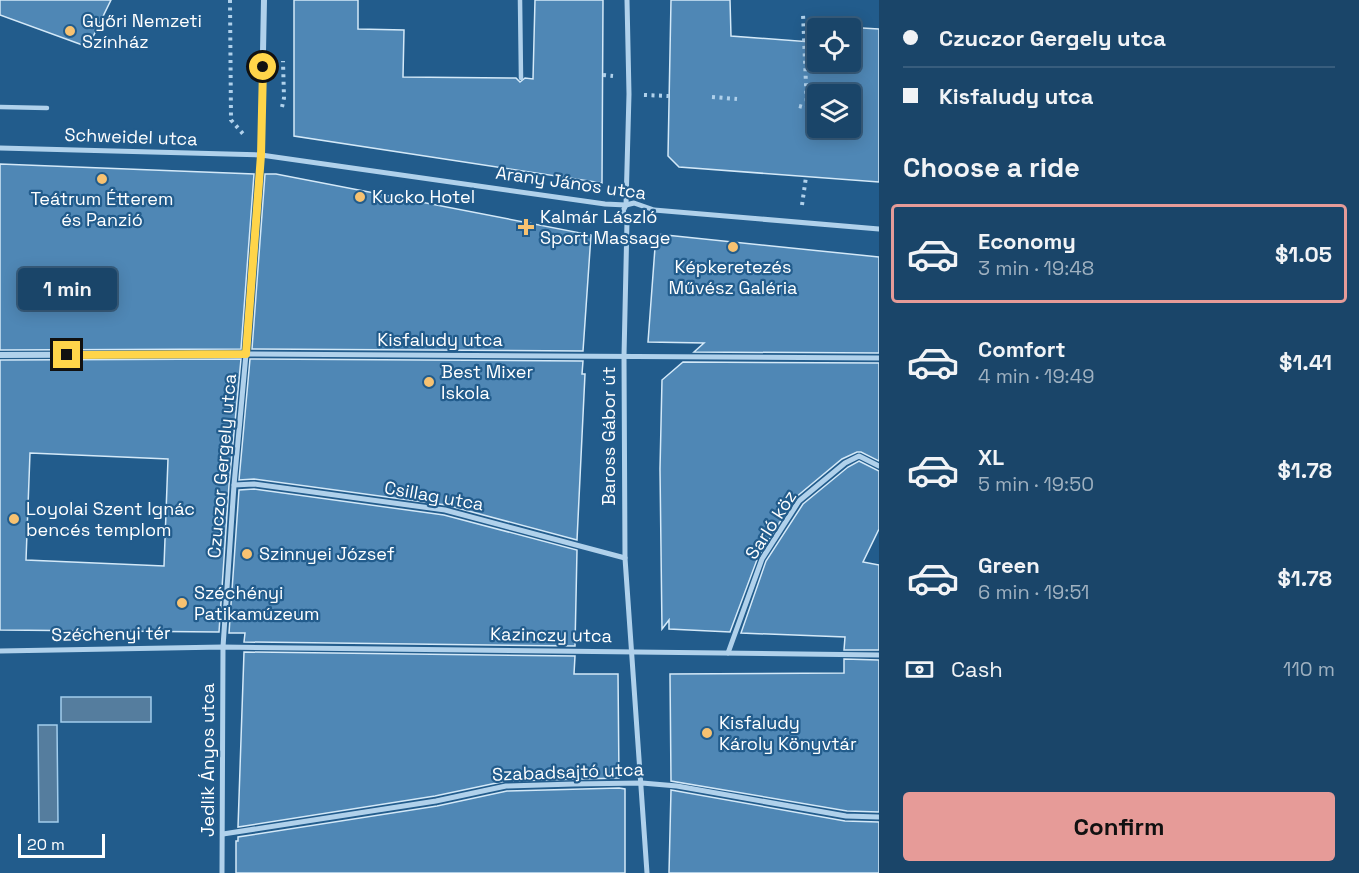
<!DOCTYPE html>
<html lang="en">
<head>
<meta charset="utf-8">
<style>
  :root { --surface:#1a4569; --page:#234c6f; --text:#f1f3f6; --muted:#9fb1c0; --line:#385d7d; --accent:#e69b98 }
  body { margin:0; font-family:"Space Grotesk",sans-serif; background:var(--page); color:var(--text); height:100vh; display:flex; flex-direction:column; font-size:22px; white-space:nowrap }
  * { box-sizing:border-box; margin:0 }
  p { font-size:20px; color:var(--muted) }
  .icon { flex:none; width:33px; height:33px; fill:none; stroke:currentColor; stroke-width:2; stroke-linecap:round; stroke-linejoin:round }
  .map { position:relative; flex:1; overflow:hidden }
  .drawer { display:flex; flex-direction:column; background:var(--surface); width:480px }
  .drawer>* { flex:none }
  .hud { display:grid; align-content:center; height:132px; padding:0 24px; background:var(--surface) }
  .buttons { position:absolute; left:807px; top:18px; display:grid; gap:12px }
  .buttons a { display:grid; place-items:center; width:54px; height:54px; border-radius:6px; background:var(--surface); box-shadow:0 3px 15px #0003,0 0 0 2px var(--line); font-size:30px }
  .scale { position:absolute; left:18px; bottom:15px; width:87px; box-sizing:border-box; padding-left:6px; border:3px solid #fff; border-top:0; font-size:16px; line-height:21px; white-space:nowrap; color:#fff; -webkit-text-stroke:4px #225c8c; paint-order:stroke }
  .end { position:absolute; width:27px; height:27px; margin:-14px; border:8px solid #ffd54a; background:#111; box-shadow:0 0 0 3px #111 }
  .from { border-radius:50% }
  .bubble { position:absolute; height:42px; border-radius:6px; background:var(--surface); box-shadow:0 3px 15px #0003,0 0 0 2px var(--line); font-size:20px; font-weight:600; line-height:42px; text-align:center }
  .hud b { display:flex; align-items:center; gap:21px; height:57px; font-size:22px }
  .hud b+b { border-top:2px solid var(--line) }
  .hud i { width:15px; height:15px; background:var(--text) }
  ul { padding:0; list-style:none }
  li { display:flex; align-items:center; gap:18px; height:99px; margin:0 12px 9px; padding:0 12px; border:3px solid transparent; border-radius:6px }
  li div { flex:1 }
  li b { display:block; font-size:22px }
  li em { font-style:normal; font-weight:600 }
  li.on { border-color:var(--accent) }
  li>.icon { width:54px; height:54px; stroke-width:1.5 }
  h2 { padding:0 24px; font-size:27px; line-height:72px }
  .pay { display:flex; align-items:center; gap:15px; height:66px; padding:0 24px; font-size:22px }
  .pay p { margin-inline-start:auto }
  .action { display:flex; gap:12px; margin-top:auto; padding:12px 24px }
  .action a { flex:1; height:69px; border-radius:6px; background:var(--accent); color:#111; font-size:24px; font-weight:600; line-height:69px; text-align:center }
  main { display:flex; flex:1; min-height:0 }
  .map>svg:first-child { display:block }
</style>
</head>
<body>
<main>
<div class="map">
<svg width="879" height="873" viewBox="0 0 879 873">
  <rect width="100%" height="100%" fill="#225c8c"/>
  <!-- water -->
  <g fill="#557d9e" stroke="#a3cdec" stroke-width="1.5">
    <rect x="61" y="697" width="90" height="25"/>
    <path d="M38,725H57L58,822H39Z"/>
  </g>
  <!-- building -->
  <g fill="#4f87b5" stroke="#d4e9f8" stroke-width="1.5" fill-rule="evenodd">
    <path d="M0,0H111L88,47L0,15Z"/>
    <path d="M294,0H358V29L404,30L403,77L516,78L520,82L525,78L533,79L535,0H603L602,183L294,136Z"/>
    <path d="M671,0H730L731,36L811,42L812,25L879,29V182L679,167L668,156ZM818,28H850V62H818ZM818,94H850V128H818Z"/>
    <path d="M0,164L254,174L241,349L0,350Z"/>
    <path d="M265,174H276L591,235L583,351L252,349Z"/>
    <path d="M656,234L879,257V353L694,352L704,343L648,342Z"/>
    <path d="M241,359L229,485L219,632L0,630V360ZM30,453L168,459L164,566L26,560Z"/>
    <path d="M250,359L583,361L582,374H585L577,540L446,505L254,479L239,480Z"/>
    <path d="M683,362L879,363V461L861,452H857L842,459L795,498L758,557L730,632L669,629V620L662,629L660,469L662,380Z"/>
    <path d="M859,461L879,471V529L863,562L879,565V650H844L845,637L741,633L766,561L803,504L848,467Z"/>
    <path d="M254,489L444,515L577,550L575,646L244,642L245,633H229L239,490Z"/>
    <path d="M244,652L575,656L574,674H618L619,778L506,781L435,796L238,827Z"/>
    <path d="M844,659L879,660V812L847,811L671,781L670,674L844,673Z"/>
    <path d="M619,788L625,789V873H236V841H238V837L437,806L507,791Z"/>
    <path d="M671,790L845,821L879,822V873H669Z"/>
  </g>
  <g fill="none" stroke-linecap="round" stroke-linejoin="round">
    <!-- path -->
    <g stroke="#b0d1eb" stroke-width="4" stroke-dasharray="3 4.5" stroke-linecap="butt">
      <path d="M230,0L231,120L244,135"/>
      <path d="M603,75L613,76"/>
      <path d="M644,95L669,96"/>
      <path d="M712,97L737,99"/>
      <path d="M799,106L807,108L803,14"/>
      <path d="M282,107L284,98L283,61"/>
      <path d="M807,108L812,138"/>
      <path d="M802,205L806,177"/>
    </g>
    <!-- service -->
    <g stroke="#b0d1eb" stroke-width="4.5">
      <path d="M520,0L521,78"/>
      <path d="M0,107L47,108"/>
    </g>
    <!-- pedestrian -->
    <g stroke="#b0d1eb" stroke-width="5">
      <path d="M627,0L629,94L626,205L623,211L627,221L624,356L625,558L647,873"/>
      <path d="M0,148L261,155L605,204L626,205L634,203L654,210L879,229"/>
      <path d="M234,485L254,484L445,510L625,558"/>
      <path d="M0,651L223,647L879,655"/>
      <path d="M728,653L762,559L799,501L845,463L859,456L879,466"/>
      <path d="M223,834L436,801L506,786L574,784L642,783L677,786L846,816L879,817"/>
      <path d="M222,873L223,647L234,485L246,354L879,358"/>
    </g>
    <!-- minor -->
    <path stroke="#b0d1eb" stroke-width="6" d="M0,355L246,354L261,155L264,0"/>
  </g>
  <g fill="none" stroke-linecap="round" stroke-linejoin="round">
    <!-- route -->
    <path stroke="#ffd54a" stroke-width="8" d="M67,355L246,354L261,155L263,67"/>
  </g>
  <!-- markers -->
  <g fill="#f7c271" stroke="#225c8c" stroke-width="2">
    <circle cx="70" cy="31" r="6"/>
    <circle cx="102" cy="179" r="6"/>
    <circle cx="360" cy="197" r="6"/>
    <path d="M523 218h6v6h6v6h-6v6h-6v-6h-6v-6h6z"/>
    <circle cx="733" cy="247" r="6"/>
    <circle cx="429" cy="382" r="6"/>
    <circle cx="14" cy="519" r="6"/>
    <circle cx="247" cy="554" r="6"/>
    <circle cx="182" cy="603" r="6"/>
    <circle cx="707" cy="733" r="6"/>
  </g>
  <g text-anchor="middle" stroke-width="4.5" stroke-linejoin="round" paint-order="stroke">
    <!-- poi labels -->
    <g font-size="18" fill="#fff" stroke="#225c8c" text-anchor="start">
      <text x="82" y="27">Győri Nemzeti<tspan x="82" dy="21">Színház</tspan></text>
      <text x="372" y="203">Kucko Hotel</text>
      <text x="102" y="205" text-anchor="middle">Teátrum Étterem<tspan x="102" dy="21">és Panzió</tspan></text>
      <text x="540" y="223">Kalmár László<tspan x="540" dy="21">Sport Massage</tspan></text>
      <text x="733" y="273" text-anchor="middle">Képkeretezés<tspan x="733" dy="21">Művész Galéria</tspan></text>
      <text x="441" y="378">Best Mixer<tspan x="441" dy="21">Iskola</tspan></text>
      <text x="26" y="515">Loyolai Szent Ignác<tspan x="26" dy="21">bencés templom</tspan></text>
      <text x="259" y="560">Szinnyei József</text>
      <text x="194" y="599">Széchényi<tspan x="194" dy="21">Patikamúzeum</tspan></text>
      <text x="719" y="729">Kisfaludy<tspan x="719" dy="21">Károly Könyvtár</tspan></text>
    </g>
    <!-- street labels -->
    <g font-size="18" fill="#fff" stroke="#225c8c">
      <text transform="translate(131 137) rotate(2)" y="6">Schweidel utca</text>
      <text transform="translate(571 183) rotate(8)" y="6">Arany János utca</text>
      <text x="440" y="346">Kisfaludy utca</text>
      <text transform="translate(609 436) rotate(-90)" y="6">Baross Gábor út</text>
      <text transform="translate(222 466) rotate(-85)" y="6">Czuczor Gergely utca</text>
      <text transform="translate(434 496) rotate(10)" y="6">Csillag utca</text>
      <text transform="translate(771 525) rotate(-57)" y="6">Sarló köz</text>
      <text transform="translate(111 634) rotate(-1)" y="6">Széchenyi tér</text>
      <text transform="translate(551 635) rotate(1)" y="6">Kazinczy utca</text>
      <text transform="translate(208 760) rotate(-90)" y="6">Jedlik Ányos utca</text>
      <text transform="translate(568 772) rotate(-2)" y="6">Szabadsajtó utca</text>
    </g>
  </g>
</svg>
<div class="buttons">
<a><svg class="icon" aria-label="locate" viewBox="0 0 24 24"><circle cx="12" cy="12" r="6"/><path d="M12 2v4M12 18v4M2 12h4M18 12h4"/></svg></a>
<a><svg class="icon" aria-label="layers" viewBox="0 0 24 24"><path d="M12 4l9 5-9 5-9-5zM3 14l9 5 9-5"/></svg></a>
</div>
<div class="scale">20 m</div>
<i class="end from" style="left:263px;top:67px"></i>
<i class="end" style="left:67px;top:355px"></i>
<div class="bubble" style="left:18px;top:268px;width:99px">1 min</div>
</div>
<section class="drawer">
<div class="hud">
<b><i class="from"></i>Czuczor Gergely utca</b>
<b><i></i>Kisfaludy utca</b>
</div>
<h2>Choose a ride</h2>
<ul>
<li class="on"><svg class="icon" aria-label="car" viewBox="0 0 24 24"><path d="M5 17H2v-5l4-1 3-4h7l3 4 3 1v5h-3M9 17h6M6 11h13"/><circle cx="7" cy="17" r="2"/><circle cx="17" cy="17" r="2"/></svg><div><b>Economy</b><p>3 min · 19:48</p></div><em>$1.05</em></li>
<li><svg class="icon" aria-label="car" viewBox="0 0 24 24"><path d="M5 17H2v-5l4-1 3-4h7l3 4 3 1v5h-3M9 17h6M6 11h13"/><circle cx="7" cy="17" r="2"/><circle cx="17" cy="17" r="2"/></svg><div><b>Comfort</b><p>4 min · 19:49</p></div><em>$1.41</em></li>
<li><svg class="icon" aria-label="car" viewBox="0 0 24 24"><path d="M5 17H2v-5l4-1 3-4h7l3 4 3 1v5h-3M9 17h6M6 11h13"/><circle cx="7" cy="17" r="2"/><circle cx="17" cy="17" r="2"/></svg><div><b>XL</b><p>5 min · 19:50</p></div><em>$1.78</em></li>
<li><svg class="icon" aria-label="car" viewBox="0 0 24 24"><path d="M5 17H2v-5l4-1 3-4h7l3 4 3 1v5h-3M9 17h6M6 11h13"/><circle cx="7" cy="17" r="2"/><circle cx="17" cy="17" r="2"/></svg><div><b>Green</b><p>6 min · 19:51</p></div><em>$1.78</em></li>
</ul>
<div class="pay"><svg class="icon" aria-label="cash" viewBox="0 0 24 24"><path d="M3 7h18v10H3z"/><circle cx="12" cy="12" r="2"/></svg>Cash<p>110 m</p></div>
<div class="action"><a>Confirm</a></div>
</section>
</main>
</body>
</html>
